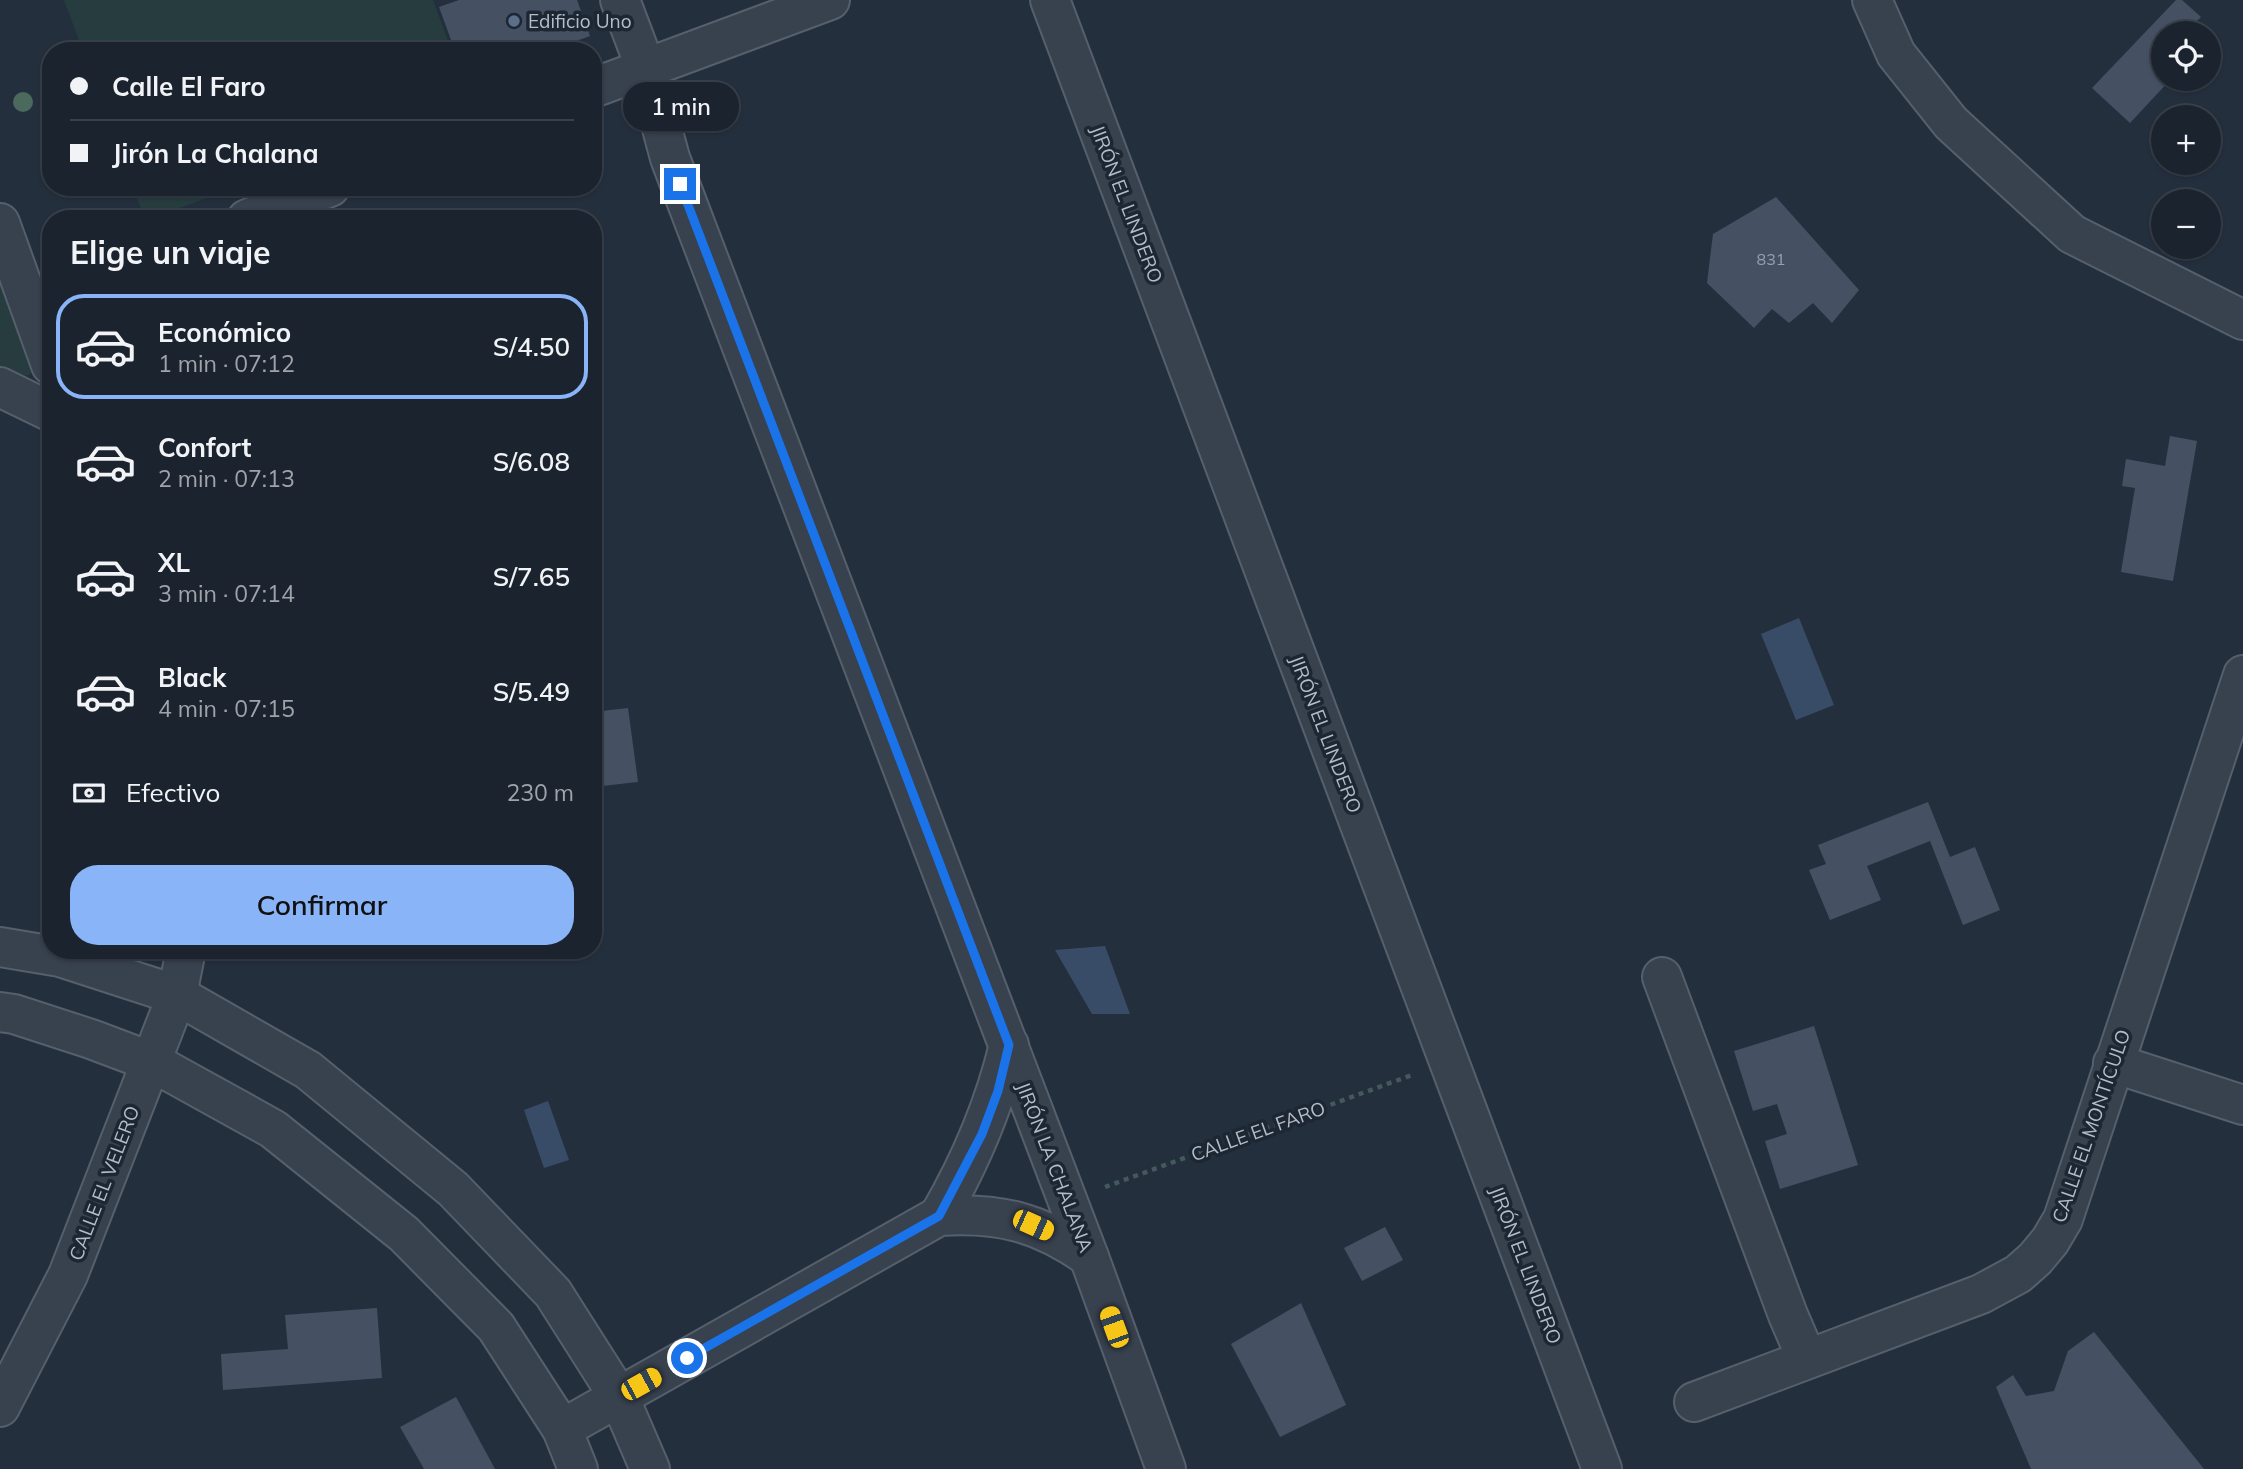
<!DOCTYPE html>
<html lang="es">
<head>
<meta charset="utf-8">
<style>
  :root { --surface:#1b232e; --page:#242b36; --text:#f1f3f6; --muted:#a0a4aa; --line:#39404a; --accent:#8ab4f8 }
  body { margin:0; font-family:Mulish,sans-serif; background:var(--page); color:var(--text); height:100vh; display:flex; flex-direction:column; font-size:26px; white-space:nowrap }
  * { box-sizing:border-box; margin:0 }
  p { font-size:23px; color:var(--muted) }
  .icon { flex:none; width:38px; height:38px; fill:none; stroke:currentColor; stroke-width:2; stroke-linecap:round; stroke-linejoin:round }
  .map { position:relative; flex:1; overflow:hidden }
  .side { position:absolute; left:42px; top:210px; width:560px; height:749px; display:flex; flex-direction:column; background:var(--surface); border-radius:28px; box-shadow:0 2px 5px #0004,0 0 0 2px var(--line) }
  .side>* { flex:none }
  .top-card { position:absolute; left:42px; top:42px; width:560px; height:154px; border-radius:28px; box-shadow:0 2px 5px #0004,0 0 0 2px var(--line); display:grid; align-content:center; height:154px; padding:0 28px; background:var(--surface) }
  .fabs { position:absolute; left:2151px; top:21px; display:grid; gap:14px }
  .fabs a { display:grid; place-items:center; width:70px; height:70px; border-radius:50%; background:var(--surface); box-shadow:0 2px 5px #0004,0 0 0 2px var(--line); font-size:35px }
  .end { position:absolute; width:32px; height:32px; margin:-16px; border:9px solid #1a73e8; background:#fff; box-shadow:0 0 0 4px #fff }
  .from { border-radius:50% }
  .bubble { position:absolute; height:49px; border-radius:24px; background:var(--surface); box-shadow:0 2px 5px #0004,0 0 0 2px var(--line); font-size:23px; font-weight:600; line-height:49px; text-align:center }
  .car { position:absolute; width:21px; height:42px; margin:-21px -10px; border-radius:9px; box-shadow:0 0 5px 2px #0007; background:linear-gradient(#f5c518 24%,#345 0 40%,#f5c518 0 76%,#345 0 86%,#f5c518 0) }
  .top-card b { display:flex; align-items:center; gap:24px; height:66px; font-size:26px }
  .top-card b+b { border-top:2px solid var(--line) }
  .top-card i { width:18px; height:18px; background:var(--text) }
  ul { padding:0; list-style:none }
  li { display:flex; align-items:center; gap:21px; height:105px; margin:0 14px 10px; padding:0 14px; border:4px solid transparent; border-radius:28px }
  li div { flex:1 }
  li b { display:block; font-size:26px }
  li em { font-style:normal; font-weight:600 }
  li.selected { border-color:var(--accent) }
  li>.icon { width:63px; height:63px; stroke-width:1.5 }
  h2 { padding:0 28px; font-size:32px; line-height:84px }
  .pay { display:flex; align-items:center; gap:18px; height:77px; padding:0 28px; font-size:26px }
  .pay p { margin-inline-start:auto }
  .cta { display:flex; gap:14px; margin-top:auto; padding:14px 28px }
  .cta a { flex:1; height:80px; border-radius:28px; background:var(--accent); color:#111; font-size:28px; font-weight:600; line-height:80px; text-align:center }
  .map>svg:first-child { display:block }
</style>
</head>
<body>
<div class="map">
<svg width="2243" height="1469" viewBox="0 0 2243 1469">
  <rect width="100%" height="100%" fill="#242f3e"/>
  <!-- green -->
  <g fill="#263c3f">
    <path d="M64,0H433L452,51H83Z"/>
    <path d="M133,187H236L150,219H145Z"/>
    <path d="M0,281L37,368L29,375L16,377L0,367Z"/>
  </g>
  <!-- water -->
  <g fill="#394c67">
    <path d="M1799,618L1834,705L1796,720L1761,634Z"/>
    <path d="M1105,946L1130,1014H1092L1055,950Z"/>
    <path d="M548,1101L569,1160L544,1168L524,1110Z"/>
  </g>
  <!-- building -->
  <g fill="#455162">
    <path d="M459,0H577L590,36L549,51H455L439,7Z"/>
    <path d="M2176,0H2182L2201,17L2185,33H2163V79H2171L2130,123L2092,88Z"/>
    <path d="M1776,197L1859,290L1832,323L1813,303L1789,323L1772,309L1754,328L1707,283L1713,234Z"/>
    <path d="M2170,436L2197,441L2173,581L2121,572L2135,488L2122,486L2126,459L2165,466Z"/>
    <path d="M628,708L638,782L593,787V712Z"/>
    <path d="M1928,802L1950,857L1975,847L2000,910L1963,925L1930,841L1867,866L1881,900L1830,920L1809,870L1826,864L1818,845Z"/>
    <path d="M1814,1026L1858,1165L1780,1189L1765,1141L1787,1134L1777,1104L1753,1111L1734,1051Z"/>
    <path d="M1385,1227L1403,1260L1362,1281L1344,1248Z"/>
    <path d="M1301,1303L1346,1405L1280,1437L1231,1344Z"/>
    <path d="M377,1308L382,1378L223,1390L221,1354L288,1349L285,1315Z"/>
    <path d="M2094,1332L2204,1469H2031L1996,1387L2013,1375L2026,1396L2054,1391L2068,1351Z"/>
    <path d="M456,1397L495,1469H424L400,1427Z"/>
  </g>
  <g fill="none" stroke-linecap="round" stroke-linejoin="round">
    <defs>
      <g id="minor">
        <path d="M620,0L646,69L670,158L1089,1257L1166,1469"/>
        <path d="M1050,0L1602,1469"/>
        <path d="M1872,0L1896,54L1951,123L2072,234L2243,320"/>
        <path d="M593,88L830,0"/>
        <path d="M247,219L330,187"/>
        <path d="M0,223L51,365"/>
        <path d="M0,387L51,412"/>
        <path d="M0,947L60,957L177,995L308,1070L453,1189L553,1293L619,1397L650,1469"/>
        <path d="M1662,977L1788,1315L1807,1359"/>
        <path d="M0,1012L14,1014L91,1039L152,1062L273,1129L404,1234L496,1327L562,1429L578,1469"/>
        <path d="M2113,1063L2243,1105"/>
        <path d="M939,1216C971,1161 994,1107 1009,1045"/>
        <path d="M1694,1402L1981,1294L2018,1274L2035,1259L2050,1241L2063,1219L2243,675"/>
        <path d="M0,1407L68,1275L177,995L186,950"/>
        <path d="M562,1429L939,1216C999,1212 1039,1222 1089,1257"/>
      </g>
    </defs>
    <!-- minor casing -->
    <use href="#minor" stroke="#565f6c" stroke-width="42"/>
    <!-- path -->
    <path stroke="#44595c" stroke-width="4.5" stroke-dasharray="5 5" stroke-linecap="butt" d="M1105,1187L1412,1075"/>
    <!-- minor -->
    <use href="#minor" stroke="#38414e" stroke-width="38"/>
  </g>
  <!-- trees -->
  <circle fill="#4b6a5d" cx="23" cy="102" r="10"/>
  <g fill="none" stroke-linecap="round" stroke-linejoin="round">
    <!-- route -->
    <path stroke="#1a73e8" stroke-width="9" d="M680,184L1009,1045L998,1091L982,1134L939,1216L687,1358"/>
  </g>
  <!-- markers -->
  <circle fill="#5c6f8a" stroke="#1d2633" stroke-width="2.5" cx="514" cy="21" r="7"/>
  <g text-anchor="middle" stroke-width="7" stroke-linejoin="round" paint-order="stroke">
    <!-- number labels -->
    <g font-size="16" fill="#98a1af">
      <text x="1771" y="265">831</text>
    </g>
    <!-- poi labels -->
    <g font-size="19" fill="#b4bcc9" stroke="#1d2633" text-anchor="start">
      <text x="528" y="28">Edificio Uno</text>
    </g>
    <!-- street labels -->
    <g font-size="19" fill="#b4bcc9" stroke="#1d2633">
      <text transform="translate(1127 204) rotate(69)" y="7">JIRÓN EL LINDERO</text>
      <text transform="translate(1326 734) rotate(69)" y="7">JIRÓN EL LINDERO</text>
      <text transform="translate(2091 1126) rotate(-71)" y="7">CALLE EL MONTÍCULO</text>
      <text transform="translate(1258 1131) rotate(-20)" y="7">CALLE EL FARO</text>
      <text transform="translate(1055 1167) rotate(69)" y="7">JIRÓN LA CHALANA</text>
      <text transform="translate(104 1183) rotate(-69)" y="7">CALLE EL VELERO</text>
      <text transform="translate(1526 1265) rotate(69)" y="7">JIRÓN EL LINDERO</text>
    </g>
  </g>
</svg>
<div class="fabs">
<a><svg class="icon" aria-label="locate" viewBox="0 0 24 24"><circle cx="12" cy="12" r="6"/><path d="M12 2v4M12 18v4M2 12h4M18 12h4"/></svg></a>
<a>+</a>
<a>−</a>
</div>
<i class="end from" style="left:687px;top:1358px"></i>
<i class="end" style="left:680px;top:184px"></i>
<div class="bubble" style="left:623px;top:82px;width:116px">1 min</div>
<i class="car" style="left:1033px;top:1225px;rotate:114deg"></i>
<i class="car" style="left:1114px;top:1327px;rotate:340deg"></i>
<i class="car" style="left:641px;top:1384px;rotate:61deg"></i>
<div class="top-card">
<b><i class="from"></i>Calle El Faro</b>
<b><i></i>Jirón La Chalana</b>
</div>
<section class="side">
<h2>Elige un viaje</h2>
<ul>
<li class="selected"><svg class="icon" aria-label="car" viewBox="0 0 24 24"><path d="M5 17H2v-5l4-1 3-4h7l3 4 3 1v5h-3M9 17h6M6 11h13"/><circle cx="7" cy="17" r="2"/><circle cx="17" cy="17" r="2"/></svg><div><b>Económico</b><p>1 min · 07:12</p></div><em>S/4.50</em></li>
<li><svg class="icon" aria-label="car" viewBox="0 0 24 24"><path d="M5 17H2v-5l4-1 3-4h7l3 4 3 1v5h-3M9 17h6M6 11h13"/><circle cx="7" cy="17" r="2"/><circle cx="17" cy="17" r="2"/></svg><div><b>Confort</b><p>2 min · 07:13</p></div><em>S/6.08</em></li>
<li><svg class="icon" aria-label="car" viewBox="0 0 24 24"><path d="M5 17H2v-5l4-1 3-4h7l3 4 3 1v5h-3M9 17h6M6 11h13"/><circle cx="7" cy="17" r="2"/><circle cx="17" cy="17" r="2"/></svg><div><b>XL</b><p>3 min · 07:14</p></div><em>S/7.65</em></li>
<li><svg class="icon" aria-label="car" viewBox="0 0 24 24"><path d="M5 17H2v-5l4-1 3-4h7l3 4 3 1v5h-3M9 17h6M6 11h13"/><circle cx="7" cy="17" r="2"/><circle cx="17" cy="17" r="2"/></svg><div><b>Black</b><p>4 min · 07:15</p></div><em>S/5.49</em></li>
</ul>
<div class="pay"><svg class="icon" aria-label="cash" viewBox="0 0 24 24"><path d="M3 7h18v10H3z"/><circle cx="12" cy="12" r="2"/></svg>Efectivo<p>230 m</p></div>
<div class="cta"><a>Confirmar</a></div>
</section>
</div>
</body>
</html>
